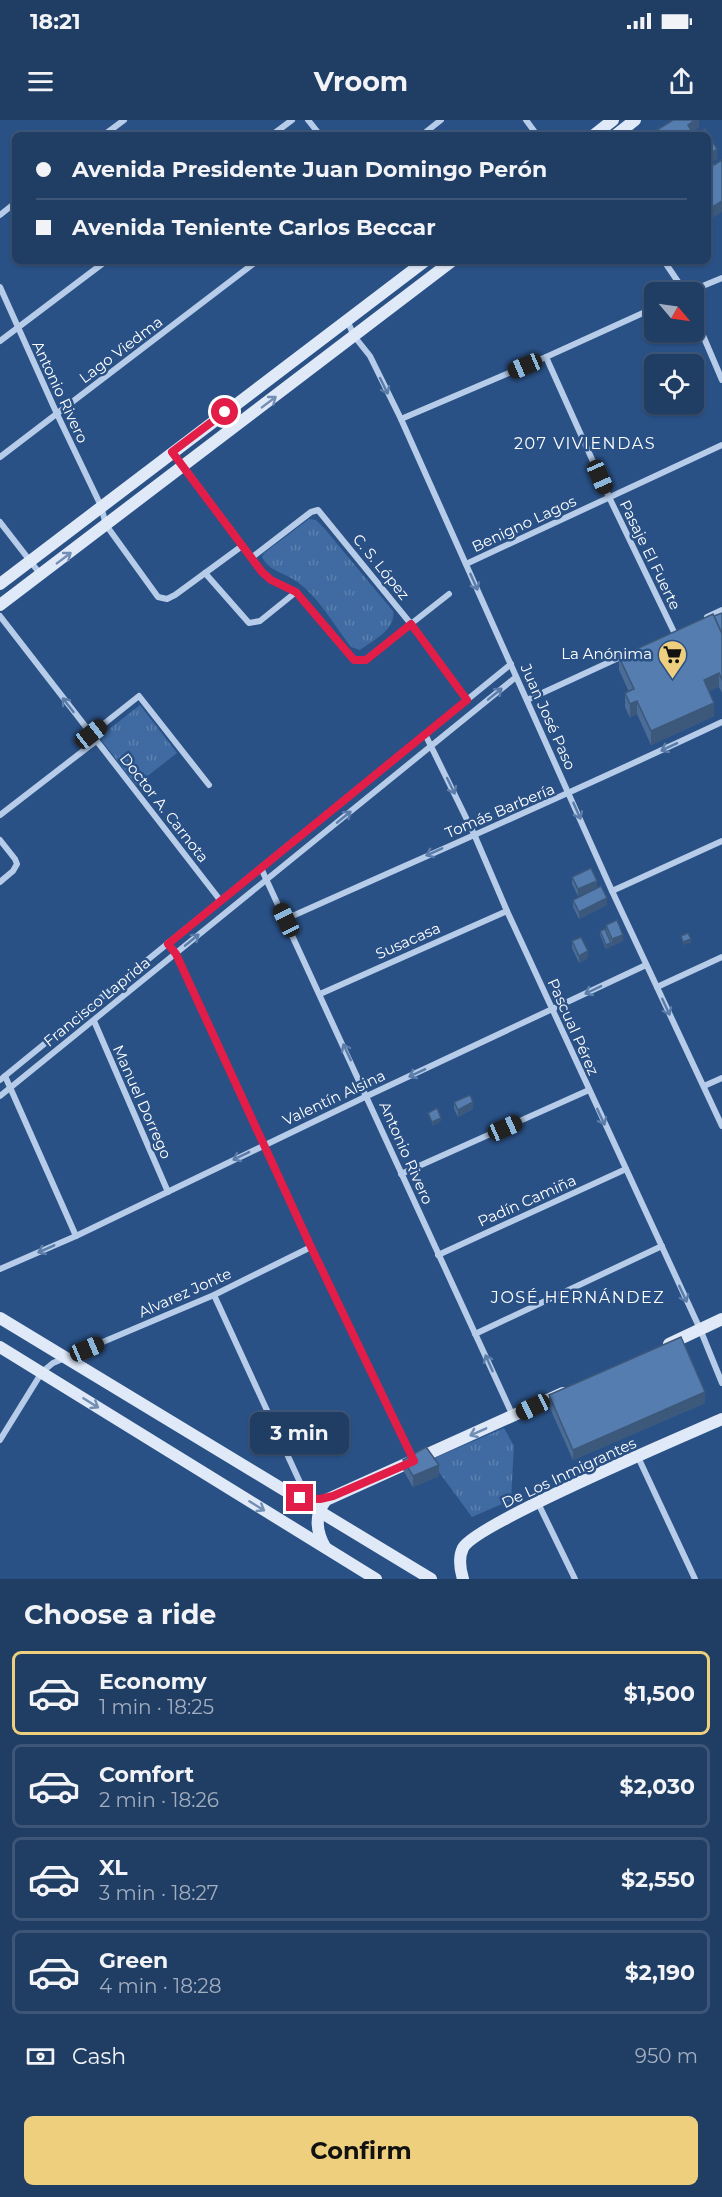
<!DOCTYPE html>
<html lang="en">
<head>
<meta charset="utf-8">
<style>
  :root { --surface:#203d64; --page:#2d486d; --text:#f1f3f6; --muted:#a2aebf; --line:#3d5678; --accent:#eecf7e }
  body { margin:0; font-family:Montserrat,sans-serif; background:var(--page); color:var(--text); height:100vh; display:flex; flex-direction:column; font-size:22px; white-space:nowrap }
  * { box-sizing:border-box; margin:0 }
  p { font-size:20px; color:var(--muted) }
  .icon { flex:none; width:33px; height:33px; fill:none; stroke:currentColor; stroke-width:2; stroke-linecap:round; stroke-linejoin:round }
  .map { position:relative; height:1459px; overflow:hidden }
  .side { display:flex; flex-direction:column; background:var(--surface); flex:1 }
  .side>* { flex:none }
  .top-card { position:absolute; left:12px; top:12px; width:699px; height:132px; border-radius:9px; box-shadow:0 2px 4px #0004,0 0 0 2px var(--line); display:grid; align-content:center; height:132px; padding:0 24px; background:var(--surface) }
  .needle { width:39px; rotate:119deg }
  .fabs { position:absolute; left:644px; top:162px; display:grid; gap:12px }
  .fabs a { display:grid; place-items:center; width:60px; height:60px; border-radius:9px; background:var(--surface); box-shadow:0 2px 4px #0004,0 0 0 2px var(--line); font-size:30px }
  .end { position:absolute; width:27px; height:27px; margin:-14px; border:8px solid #e11d48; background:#fff; box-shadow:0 0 0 3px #fff }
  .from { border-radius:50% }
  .bubble { position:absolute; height:42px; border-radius:9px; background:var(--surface); box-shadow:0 2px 4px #0004,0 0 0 2px var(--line); font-size:20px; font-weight:700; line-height:42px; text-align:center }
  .car { position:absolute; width:18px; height:36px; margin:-18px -9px; border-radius:8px; box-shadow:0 0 4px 2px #0007; background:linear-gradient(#222 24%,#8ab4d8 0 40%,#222 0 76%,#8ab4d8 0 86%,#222 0) }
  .top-card b { display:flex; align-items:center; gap:21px; height:57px; font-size:22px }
  .top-card b+b { border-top:2px solid var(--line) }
  .top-card i { width:15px; height:15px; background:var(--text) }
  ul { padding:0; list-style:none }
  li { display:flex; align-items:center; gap:18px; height:84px; margin:0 12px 9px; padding:0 12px; border:3px solid var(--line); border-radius:9px }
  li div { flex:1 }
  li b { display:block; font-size:22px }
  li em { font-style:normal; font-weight:700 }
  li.selected { border-color:var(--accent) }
  li>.icon { width:54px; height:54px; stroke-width:1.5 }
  h2 { padding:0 24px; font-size:27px; line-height:72px }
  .pay { display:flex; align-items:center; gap:15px; height:66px; padding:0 24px; font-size:22px }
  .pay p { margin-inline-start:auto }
  .button { display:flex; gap:12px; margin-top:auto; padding:12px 24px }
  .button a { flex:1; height:69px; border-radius:9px; background:var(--accent); color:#111; font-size:24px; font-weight:700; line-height:69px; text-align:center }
  .status { display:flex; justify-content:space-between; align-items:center; height:42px; padding:0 30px; background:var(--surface); direction:ltr }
  .status svg { height:16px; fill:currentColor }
  header { display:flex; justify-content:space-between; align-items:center; height:78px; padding:0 24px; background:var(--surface); font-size:27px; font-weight:700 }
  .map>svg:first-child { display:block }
</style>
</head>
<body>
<div class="status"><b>18:21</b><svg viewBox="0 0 49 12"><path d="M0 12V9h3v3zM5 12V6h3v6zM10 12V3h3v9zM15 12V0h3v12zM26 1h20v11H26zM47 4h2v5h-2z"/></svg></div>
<header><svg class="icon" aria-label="menu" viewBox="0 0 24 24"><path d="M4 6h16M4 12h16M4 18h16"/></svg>Vroom<svg class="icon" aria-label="share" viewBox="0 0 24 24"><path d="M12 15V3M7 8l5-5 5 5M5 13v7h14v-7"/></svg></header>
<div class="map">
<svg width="722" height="1459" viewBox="0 0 722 1459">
  <defs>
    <pattern id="park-tufts" width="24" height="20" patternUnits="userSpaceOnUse" patternTransform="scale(1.5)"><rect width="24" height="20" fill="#3f6ba2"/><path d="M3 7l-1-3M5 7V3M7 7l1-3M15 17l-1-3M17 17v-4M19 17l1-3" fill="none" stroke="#5c81b0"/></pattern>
  </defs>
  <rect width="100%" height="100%" fill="#2a5186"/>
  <!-- park -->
  <g fill="url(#park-tufts)">
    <path d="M309,399L316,400L324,408L393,491C397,509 372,521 360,530L351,527C334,505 319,477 296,461C283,452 270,452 262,437L264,433Z"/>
    <path d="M140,585L177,633L136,665L99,617Z"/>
    <path d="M504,1308L514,1326L511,1380L472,1397L430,1340Z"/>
  </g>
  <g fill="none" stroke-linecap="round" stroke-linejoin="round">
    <!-- street -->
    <g stroke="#b6cce8" stroke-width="6">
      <path d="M308,0L320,15"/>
      <path d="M526,0L537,15"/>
      <path d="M104,15L124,0"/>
      <path d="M272,15L292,0"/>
      <path d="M422,15L441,0"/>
      <path d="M0,95L15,83"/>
      <path d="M664,141L685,172"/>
      <path d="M0,167L57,294L101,386L106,405L158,477L167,479L175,475L242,426"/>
      <path d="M688,172L722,158"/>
      <path d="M693,192L722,260"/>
      <path d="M347,200L354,216L370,236L401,299L612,771L722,1006"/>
      <path d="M0,221L106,141"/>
      <path d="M546,237L609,377L674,512"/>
      <path d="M401,299L546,237L654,188"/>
      <path d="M173,332L262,452L271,460L296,472L354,540H365L449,474"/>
      <path d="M0,337L257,141"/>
      <path d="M0,402L41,455"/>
      <path d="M251,438L311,392L318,390L411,504L467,580"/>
      <path d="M466,444L722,325"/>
      <path d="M205,453L249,503L260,501L296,472"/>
      <path d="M0,496L220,780"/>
      <path d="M707,497L722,490"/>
      <path d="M527,580L627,534"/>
      <path d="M91,614L139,576L209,665"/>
      <path d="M425,614L474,714L507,791L700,1209L722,1263"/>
      <path d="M0,695L96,621"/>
      <path d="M0,720L15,739L17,744L13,751L0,762"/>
      <path d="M261,748L513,1296"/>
      <path d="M612,771L722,721"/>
      <path d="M286,799C431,734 578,670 722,602"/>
      <path d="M168,823L176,834L311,1127L414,1340"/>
      <path d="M657,867L722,837"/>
      <path d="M320,874L507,791"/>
      <path d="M94,901L168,1072"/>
      <path d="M5,956L76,1116"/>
      <path d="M0,960L511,544"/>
      <path d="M704,966L722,958"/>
      <path d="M0,976L516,557"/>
      <path d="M401,1054L589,970"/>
      <path d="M438,1135L626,1049"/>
      <path d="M0,1149L76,1116L367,976L646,845"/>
      <path d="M214,1175L309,1382"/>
      <path d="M475,1214L662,1126"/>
      <path d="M0,1320L42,1252L53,1243L214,1175L311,1127"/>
      <path d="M638,1337L695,1459"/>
      <path d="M538,1383L575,1459"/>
    </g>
    <!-- secondary -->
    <g stroke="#dfe9f7" stroke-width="12">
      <path d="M594,15L613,0"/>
      <path d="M616,15L635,0"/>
      <path d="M0,464L425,141"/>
      <path d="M0,485L452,141"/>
      <path d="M0,1198L431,1459"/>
      <path d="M669,1224L722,1199"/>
      <path d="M0,1227L376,1459"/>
      <path d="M325,1427C316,1411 314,1395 326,1380L563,1273"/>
      <path d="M463,1459C460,1449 458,1438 463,1428C475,1404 684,1316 722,1299"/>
    </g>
  </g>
  <!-- wall -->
  <g fill="#4a6c96">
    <path d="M722,493V573L719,567L709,571L714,596L651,625L637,594L630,598L625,587V573L629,572L619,550V537Z"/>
    <path d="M572,757L597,768L578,776L572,764Z"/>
    <path d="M573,780L607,785L579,799L573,787Z"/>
    <path d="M606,805L623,821L612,826L611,824V827L606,829L600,815V811H606Z"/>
    <path d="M572,821L588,838L579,843L572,828Z"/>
    <path d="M454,982L473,989L458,997L454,989Z"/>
    <path d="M549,1275L705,1283L573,1340L549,1286Z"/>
    <path d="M403,1340L439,1356L413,1367L403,1350Z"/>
  </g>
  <!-- shaded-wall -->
  <g fill="#3c587a">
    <path d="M695,0H699V8L688,15V5Z"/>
    <path d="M717,29V39L708,45V35Z"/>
    <path d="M722,81V92L708,101V90Z"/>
    <path d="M719,553V567L704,574V560Z"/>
    <path d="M637,581V594L630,598V584Z"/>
    <path d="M714,583V596L651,625V611Z"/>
    <path d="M597,761V768L578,776V769Z"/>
    <path d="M607,778V785L579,799V792Z"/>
    <path d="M623,815V821L612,826V819Z"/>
    <path d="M691,819V823L683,825V822Z"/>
    <path d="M611,823V827L606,829V825Z"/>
    <path d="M588,831V838L579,843V836Z"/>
    <path d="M473,982V989L458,997V990Z"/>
    <path d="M441,998V1001L432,1006V1002Z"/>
    <path d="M705,1272V1283L573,1340V1330Z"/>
    <path d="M439,1345V1356L413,1367V1356Z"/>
  </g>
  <!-- building -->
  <g fill="#567daf" stroke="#3c587a" stroke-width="1.5">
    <path d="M673,0H695L688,5L694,15L705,9L717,29L708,35V15H649Z"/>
    <path d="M708,35L714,45L722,40V81L708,90Z"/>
    <path d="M722,493V514L714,496Z"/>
    <path d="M713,494L722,514V560L719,553L704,560L714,583L651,611L637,581L630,584L625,573L634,569L619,537Z"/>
    <path d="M591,748L597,761L578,769L572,757Z"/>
    <path d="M601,766L607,778L579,792L573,780Z"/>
    <path d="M617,800L623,815L612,819L606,805Z"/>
    <path d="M605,809L611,823L606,825L600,811Z"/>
    <path d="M688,813L691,819L683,822L681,816Z"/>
    <path d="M581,817L588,831L579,836L572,821Z"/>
    <path d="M470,975L473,982L458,990L454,982Z"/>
    <path d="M437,988L441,998L432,1002L428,993Z"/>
    <path d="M681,1217L705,1272L573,1330L549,1275Z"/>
    <path d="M426,1327L439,1345L413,1356L403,1340Z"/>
  </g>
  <!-- one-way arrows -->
  <defs><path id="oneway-shaft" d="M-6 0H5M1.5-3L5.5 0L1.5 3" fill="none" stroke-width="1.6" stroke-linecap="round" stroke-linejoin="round" transform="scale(1.5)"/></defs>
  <g stroke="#5b7ca8">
    <use href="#oneway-shaft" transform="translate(384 266) rotate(64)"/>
    <use href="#oneway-shaft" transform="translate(474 462) rotate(66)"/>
    <use href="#oneway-shaft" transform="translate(495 574) rotate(-39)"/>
    <use href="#oneway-shaft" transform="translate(68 585) rotate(-128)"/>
    <use href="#oneway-shaft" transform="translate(669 627) rotate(155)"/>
    <use href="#oneway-shaft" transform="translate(451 666) rotate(64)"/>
    <use href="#oneway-shaft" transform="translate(577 691) rotate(66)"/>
    <use href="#oneway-shaft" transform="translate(344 697) rotate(-39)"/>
    <use href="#oneway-shaft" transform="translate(434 732) rotate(156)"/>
    <use href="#oneway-shaft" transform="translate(192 820) rotate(-39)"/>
    <use href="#oneway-shaft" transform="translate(593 870) rotate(154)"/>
    <use href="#oneway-shaft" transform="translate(666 887) rotate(65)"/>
    <use href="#oneway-shaft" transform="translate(347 932) rotate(-115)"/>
    <use href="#oneway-shaft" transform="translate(417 953) rotate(155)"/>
    <use href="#oneway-shaft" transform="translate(601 997) rotate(65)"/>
    <use href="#oneway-shaft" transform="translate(241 1036) rotate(154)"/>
    <use href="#oneway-shaft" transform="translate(46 1129) rotate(156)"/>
    <use href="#oneway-shaft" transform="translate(683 1174) rotate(65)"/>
    <use href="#oneway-shaft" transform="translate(489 1243) rotate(-114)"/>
  </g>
  <g stroke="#728eb3">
    <use href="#oneway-shaft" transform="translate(269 282) rotate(-37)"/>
    <use href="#oneway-shaft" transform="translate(64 438) rotate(-37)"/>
    <use href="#oneway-shaft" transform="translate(91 1283) rotate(32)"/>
    <use href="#oneway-shaft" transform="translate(478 1312) rotate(156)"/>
    <use href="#oneway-shaft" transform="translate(257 1386) rotate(32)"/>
  </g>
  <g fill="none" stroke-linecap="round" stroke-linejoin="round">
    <!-- route -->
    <path stroke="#e11d48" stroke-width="8" d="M225,292L172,332L262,452L271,460L296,472L354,540H366L411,504L467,580L168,824L176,834L311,1127L414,1341L333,1376L320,1379L300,1378"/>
  </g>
  <!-- icons -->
  <defs>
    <symbol id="supermarket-pin" viewBox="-11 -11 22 30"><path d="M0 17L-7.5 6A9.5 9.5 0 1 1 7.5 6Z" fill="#eecf7e" stroke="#2a5186"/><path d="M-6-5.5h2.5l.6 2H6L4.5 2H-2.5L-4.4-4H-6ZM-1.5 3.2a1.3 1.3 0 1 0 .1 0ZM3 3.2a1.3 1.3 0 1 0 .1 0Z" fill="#111"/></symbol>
  </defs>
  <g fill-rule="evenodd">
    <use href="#supermarket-pin" x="656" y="518" width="33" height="45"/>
  </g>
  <g text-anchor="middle" stroke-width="5" stroke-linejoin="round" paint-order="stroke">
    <!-- street labels -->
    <g font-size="15" fill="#fff" stroke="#2a5186">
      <text transform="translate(121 230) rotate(-37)" y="5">Lago Viedma</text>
      <text transform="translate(60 272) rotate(65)" y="5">Antonio Rivero</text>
      <text transform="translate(524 404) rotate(-25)" y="5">Benigno Lagos</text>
      <text transform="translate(650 435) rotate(64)" y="5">Pasaje El Fuerte</text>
      <text transform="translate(381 447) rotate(51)" y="5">C. S. López</text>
      <text transform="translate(548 597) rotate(66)" y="5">Juan José Paso</text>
      <text transform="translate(164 688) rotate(52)" y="5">Doctor A. Carnota</text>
      <text transform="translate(500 691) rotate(-23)" y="5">Tomás Barbería</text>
      <text transform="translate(408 821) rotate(-24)" y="5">Susacasa</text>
      <text transform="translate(97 882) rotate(-39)" y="5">Francisco Laprida</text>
      <text transform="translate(573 907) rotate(66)" y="5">Pascual Pérez</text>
      <text transform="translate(334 978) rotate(-25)" y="5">Valentín Alsina</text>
      <text transform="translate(142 982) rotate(66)" y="5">Manuel Dorrego</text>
      <text transform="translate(406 1033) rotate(66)" y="5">Antonio Rivero</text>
      <text transform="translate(527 1081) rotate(-24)" y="5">Padín Camiña</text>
      <text transform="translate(185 1173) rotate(-24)" y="5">Alvarez Jonte</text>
      <text transform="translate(569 1353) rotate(-25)" y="5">De Los Inmigrantes</text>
    </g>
    <!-- poi labels -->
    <g font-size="15" fill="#fff" stroke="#2a5186" text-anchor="end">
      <text x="652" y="539">La Anónima</text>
    </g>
    <!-- neighbourhood labels -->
    <g font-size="16" letter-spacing="1.5" fill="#fff" stroke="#2a5186">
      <text x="585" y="329">207 VIVIENDAS</text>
      <text x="578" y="1183">JOSÉ HERNÁNDEZ</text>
    </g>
  </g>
</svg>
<div class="fabs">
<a><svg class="needle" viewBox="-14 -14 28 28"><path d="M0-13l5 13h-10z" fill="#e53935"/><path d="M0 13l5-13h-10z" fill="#a2aebf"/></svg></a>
<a><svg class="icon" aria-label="locate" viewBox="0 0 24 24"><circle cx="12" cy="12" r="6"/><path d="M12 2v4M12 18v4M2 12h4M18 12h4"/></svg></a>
</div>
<i class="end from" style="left:225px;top:292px"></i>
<i class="end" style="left:300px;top:1378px"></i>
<div class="bubble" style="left:250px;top:1292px;width:99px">3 min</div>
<i class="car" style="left:525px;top:246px;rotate:247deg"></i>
<i class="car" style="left:600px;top:357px;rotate:156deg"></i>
<i class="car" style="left:91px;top:614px;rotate:52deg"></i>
<i class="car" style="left:286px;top:800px;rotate:334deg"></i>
<i class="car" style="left:505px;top:1008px;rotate:66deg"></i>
<i class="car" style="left:87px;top:1229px;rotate:67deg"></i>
<i class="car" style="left:533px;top:1287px;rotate:245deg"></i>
<div class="top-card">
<b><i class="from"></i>Avenida Presidente Juan Domingo Perón</b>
<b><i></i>Avenida Teniente Carlos Beccar</b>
</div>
</div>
<section class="side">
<h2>Choose a ride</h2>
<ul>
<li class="selected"><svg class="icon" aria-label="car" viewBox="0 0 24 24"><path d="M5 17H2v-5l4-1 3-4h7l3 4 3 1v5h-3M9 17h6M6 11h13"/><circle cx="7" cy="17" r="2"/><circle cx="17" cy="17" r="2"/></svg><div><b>Economy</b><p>1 min · 18:25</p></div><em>$1,500</em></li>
<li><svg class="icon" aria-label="car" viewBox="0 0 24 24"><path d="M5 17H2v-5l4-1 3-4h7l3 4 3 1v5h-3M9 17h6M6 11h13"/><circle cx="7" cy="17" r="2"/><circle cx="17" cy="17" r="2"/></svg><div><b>Comfort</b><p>2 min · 18:26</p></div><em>$2,030</em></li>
<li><svg class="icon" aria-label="car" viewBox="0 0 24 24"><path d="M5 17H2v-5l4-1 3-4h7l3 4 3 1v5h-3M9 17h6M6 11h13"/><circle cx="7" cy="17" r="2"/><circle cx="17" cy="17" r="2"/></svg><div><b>XL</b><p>3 min · 18:27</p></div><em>$2,550</em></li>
<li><svg class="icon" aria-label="car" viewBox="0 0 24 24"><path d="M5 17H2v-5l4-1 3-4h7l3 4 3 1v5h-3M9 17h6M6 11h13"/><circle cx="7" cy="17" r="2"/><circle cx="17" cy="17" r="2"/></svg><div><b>Green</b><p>4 min · 18:28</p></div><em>$2,190</em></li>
</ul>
<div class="pay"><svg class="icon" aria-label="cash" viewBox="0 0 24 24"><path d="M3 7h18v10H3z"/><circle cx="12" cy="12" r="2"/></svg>Cash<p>950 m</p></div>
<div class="button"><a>Confirm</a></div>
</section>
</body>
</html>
